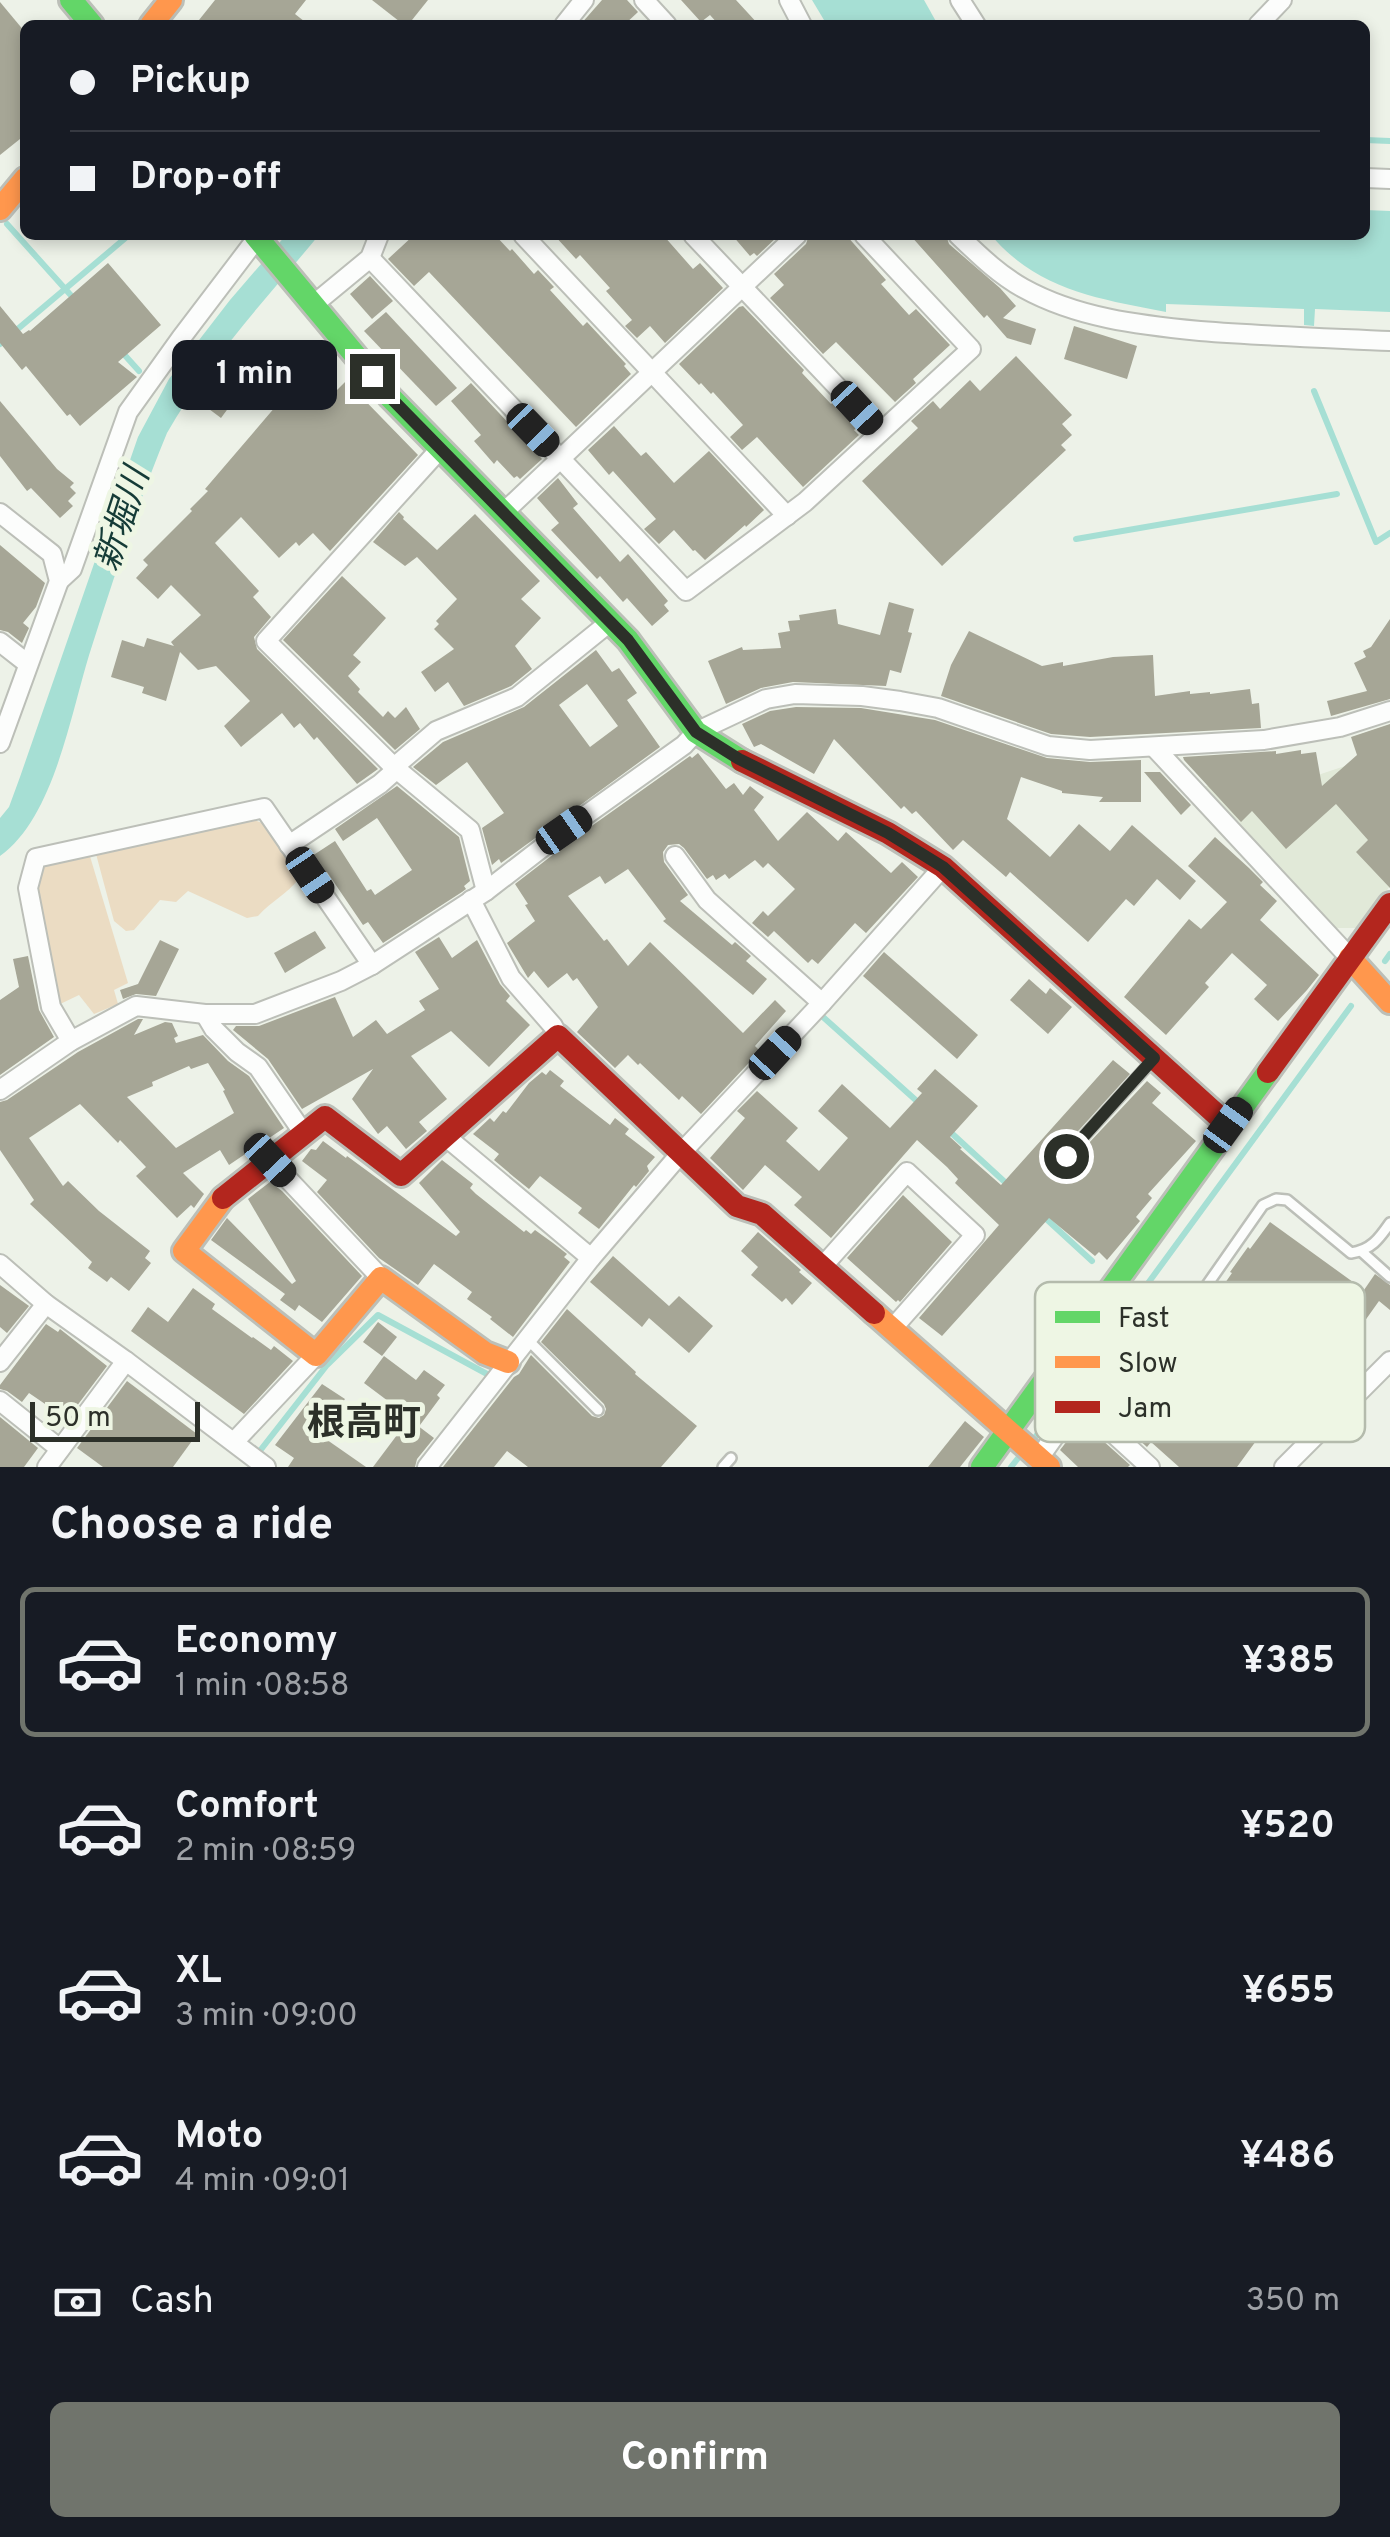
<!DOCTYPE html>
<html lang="en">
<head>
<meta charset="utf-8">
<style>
  :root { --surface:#171b24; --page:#242831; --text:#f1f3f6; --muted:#9ea1a6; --line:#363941; --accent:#70746c }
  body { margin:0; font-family:Overpass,"Noto Sans JP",sans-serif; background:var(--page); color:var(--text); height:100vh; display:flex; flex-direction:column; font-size:38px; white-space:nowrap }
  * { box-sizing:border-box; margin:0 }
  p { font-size:32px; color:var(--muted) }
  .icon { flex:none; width:55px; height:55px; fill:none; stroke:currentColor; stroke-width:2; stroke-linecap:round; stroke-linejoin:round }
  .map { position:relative; height:1467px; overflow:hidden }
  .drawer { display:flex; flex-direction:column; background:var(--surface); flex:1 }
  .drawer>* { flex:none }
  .guide { position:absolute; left:20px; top:20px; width:1350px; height:220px; border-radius:15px; box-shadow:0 5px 15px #0003; display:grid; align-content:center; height:220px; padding:0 50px; background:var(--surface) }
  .scale { position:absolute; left:30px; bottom:25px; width:170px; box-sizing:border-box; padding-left:10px; border:5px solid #2c3029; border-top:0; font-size:28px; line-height:35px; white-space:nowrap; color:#2c3029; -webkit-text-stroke:8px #eef6e4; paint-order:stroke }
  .end { position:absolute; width:45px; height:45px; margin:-22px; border:12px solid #2c3029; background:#fff; box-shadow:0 0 0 5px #fff }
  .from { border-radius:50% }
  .bubble { position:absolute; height:70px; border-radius:15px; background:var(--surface); box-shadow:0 5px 15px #0003; font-size:32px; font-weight:700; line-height:70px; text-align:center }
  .car { position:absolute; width:30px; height:60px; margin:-30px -15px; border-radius:12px; box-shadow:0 0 8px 2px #0007; background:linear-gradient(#222 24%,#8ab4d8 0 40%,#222 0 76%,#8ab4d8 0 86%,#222 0) }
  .guide b { display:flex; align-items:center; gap:35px; height:95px; font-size:38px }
  .guide b+b { border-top:2px solid var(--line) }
  .guide i { width:25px; height:25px; background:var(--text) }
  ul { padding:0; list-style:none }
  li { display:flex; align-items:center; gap:30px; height:150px; margin:0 20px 15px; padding:0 30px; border:5px solid transparent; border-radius:15px }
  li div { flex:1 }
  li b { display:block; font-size:38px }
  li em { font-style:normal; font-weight:700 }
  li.on { border-color:var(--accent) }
  li>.icon { width:90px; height:90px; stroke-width:1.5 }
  h2 { padding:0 50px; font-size:45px; line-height:120px }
  .pay { display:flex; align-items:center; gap:25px; height:110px; padding:0 50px; font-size:38px }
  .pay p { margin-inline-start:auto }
  .primary-button { display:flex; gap:20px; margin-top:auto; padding:20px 50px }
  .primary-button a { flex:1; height:115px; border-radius:15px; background:var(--accent); color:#fff; font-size:40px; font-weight:700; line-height:115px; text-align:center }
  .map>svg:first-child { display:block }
</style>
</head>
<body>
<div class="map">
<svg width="1390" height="1467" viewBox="0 0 1390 1467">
  <rect width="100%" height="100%" fill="#edf2e8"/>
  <!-- built -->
  <path fill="#e1e9d8" d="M1354,763L1390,886L1359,928H1335L1202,786H1250L1309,778Z"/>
  <!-- green -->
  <g fill="#ebdcc3">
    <path d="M251,819L265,824L300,877C287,895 272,900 258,916L247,918L188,891L176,902L160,900L134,930L126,931L114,921L96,854Z"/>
    <path d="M89,853L128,983L114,990L118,1004L94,1014L79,995L54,1007L33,882L47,861Z"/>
  </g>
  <!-- water -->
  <g fill="#a6dfd4">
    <path d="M812,0H924L938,25H827Z"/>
    <path d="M1365,210L1390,211V312L1315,309L1314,326L1304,325V309L1166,304V312C1100,299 1037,290 991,235H1365Z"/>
    <path d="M286,235H319C266,299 208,361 167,433C138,503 114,577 91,649C71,711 55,817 0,856V818L9,807L20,777L138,437L169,379L230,300Z"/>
  </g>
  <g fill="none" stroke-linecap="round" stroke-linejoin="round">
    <!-- stream -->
    <g stroke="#a6dfd4" stroke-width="6">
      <path d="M1365,140L1390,141"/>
      <path d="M7,224L76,301"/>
      <path d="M0,344L129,235"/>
      <path d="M121,351L139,371"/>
      <path d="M1314,391L1376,542L1390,533"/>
      <path d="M1076,539L1337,494"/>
      <path d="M1385,961L1390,954"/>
      <path d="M823,1017L919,1103"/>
      <path d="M946,1128L1007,1184"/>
      <path d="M1043,1216L1092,1261"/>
      <path d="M1031,1443L1351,1006"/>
      <path d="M259,1452L327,1365L378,1315L487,1374"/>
      <path d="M1011,1467L1023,1452"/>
    </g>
  </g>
  <!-- building -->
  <g fill="#a6a696" fill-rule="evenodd">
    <path d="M215,0H306L295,14L309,25H195Z"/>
    <path d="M372,0H428L408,25H404Z"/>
    <path d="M602,0H627L638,12L624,25H580Z"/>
    <path d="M681,0H736L759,25H719L710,15L701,22Z"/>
    <path d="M0,2L25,32V135L0,155Z"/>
    <path d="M414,235H495L510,251L512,249L534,274L538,270L554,287L550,290L583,326L587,322L626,364L624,366L631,374L576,427L429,272L414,286L388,259Z"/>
    <path d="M554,235H663L693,269L700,263L723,288L665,343L650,326L637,338L625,326L632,320L606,291L610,288L580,255L576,259Z"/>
    <path d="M732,235H779L757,256L754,253L750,256Z"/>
    <path d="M809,235H846L886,280L881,284L909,315L916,309L950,345L913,379L916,383L895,402L836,342L823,354L770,298L784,285L774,274L806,244Z"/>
    <path d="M910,235H946L949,244L1000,288L1016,306L1003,318L1036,329L1031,345L1007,338L987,315L984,318Z"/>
    <path d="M108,263L161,325L118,362L137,377L80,426L70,414L67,416L26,366L22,370L0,343V306L23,334L29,330L30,331Z"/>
    <path d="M370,276L393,301L372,319L350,294Z"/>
    <path d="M743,306L804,370L802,373L831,404L834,402L858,427L854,430L859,435L803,487L757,437L742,450L730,437L743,425L713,392L711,394L701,383L699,385L679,364L739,307Z"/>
    <path d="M386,312L457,388L436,406L364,331Z"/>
    <path d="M1074,326L1137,346L1127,379L1064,359Z"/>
    <path d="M253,341L307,381L317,371L336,391L346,381L418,455L330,551L313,533L299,546L296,542L279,558L241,517L215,543L259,591L253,597L271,617L254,637L257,649L378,769L357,784L317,737L314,740L300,723L294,728L282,713L241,747L224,726L250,701L216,666L198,670L180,652L166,701L142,693L144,687L111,677L122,640L144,647L147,638L174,646L171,642L201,615L171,585L158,599L136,578L148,565L143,560L192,511L190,509L208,491L205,489L276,406L246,384L221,418L205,406Z"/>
    <path d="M1016,356L1072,415L1062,424L1072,435L1061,445L1066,450L942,566L862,481L918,428L911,421L933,401L940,409L970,380L980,391Z"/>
    <path d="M471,383L542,459L520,479L517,476L514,478L497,460L494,464L474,441L481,435L451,401Z"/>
    <path d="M0,401L57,469L74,483L70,487L76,493L68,501L73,506L60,518L31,488L27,491L0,456Z"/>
    <path d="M614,426L641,456L646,452L674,483L709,451L764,510L746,527L745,525L705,560L695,550L693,551L674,530L659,544L644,529L656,519L613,471L609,475L588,450Z"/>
    <path d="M558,478L578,504L573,508L607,547L620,562L628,554L668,601L664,605L669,611L652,626L627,598L623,602L600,576L597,579L551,530L559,523L537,498Z"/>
    <path d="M399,512L404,517L403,519L437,550L475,514L540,581L521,599L541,618L515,646L532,669L511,686L464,706L448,682L435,692L421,672L454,649L434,629L439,624L436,621L457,599L417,557L405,566L373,542Z"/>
    <path d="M0,545L45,583L36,607L23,623L29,628L22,643L8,632L0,630Z"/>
    <path d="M342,576L386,618L353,655L361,662L348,676L360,689L358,692L383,717L388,711L395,718L406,707L420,729L395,750L283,640Z"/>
    <path d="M889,602L914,609L908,632L912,633L901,673L890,670L886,686L793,682L761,688L726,704L708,661L742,647L743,650L781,648L778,633L790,631L788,621L800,620L799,615L836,609L838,624L880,635Z"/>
    <path d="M1390,619V699L1331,716L1327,701L1367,691L1354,663L1366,657L1363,651L1371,647Z"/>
    <path d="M969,631L1042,666L1063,662V666L1113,657L1153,655L1155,696L1190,691V694L1210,692V694L1250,689L1252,704L1259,703L1261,728L1090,737L1051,734L941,696L951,665Z"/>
    <path d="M596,650L612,672L619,668L637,693L627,700L660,747L501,863L499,859L492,865L482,828L504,813L467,762L436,785L413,767L443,742L524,707ZM587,684L618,726L590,747L559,705Z"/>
    <path d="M796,707L861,708L935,720L1047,758L1090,762L1141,760V802H1099L1103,797L1062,793V791L1021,777L1007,819L1050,857L1079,824L1110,851L1132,825L1196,881L1180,900L1157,879L1134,906L1126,899L1088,942L1010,872L1006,877L963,840L953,850L916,811L912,814L904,806L901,809L834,739L814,774L761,744L754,747L742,724L770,711Z"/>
    <path d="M1390,724V888L1356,852L1368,840L1336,804L1286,849L1252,811L1241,822L1184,760L1183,757L1276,751V754L1301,750V754L1316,752L1322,786L1357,755L1351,737Z"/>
    <path d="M698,753L726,789L734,783L743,795L750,786L764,797L754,810L778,841L807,812L838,841L846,832L891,873L902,862L918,877L866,933L855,923L818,964L812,959L808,963L774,931L768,937L752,923L763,911L768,916L795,889L768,863L763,868L755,860L729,879L725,874L716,880L713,875L707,879L684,848L679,844L668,845L663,852L664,862L688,895L680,901L732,945L735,942L751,956L746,961L767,979L753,995L663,921L666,919L628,869L605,884L600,876L568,896L604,941L607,939L628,966L650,942L743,1033L775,1000L786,1011L755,1046L760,1051L701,1114L682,1096L679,1100L640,1063L638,1065L628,1055L615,1068L577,1032L598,1007L577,978L573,981L567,973L548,988L534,971L528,978L507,943L535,921L525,905L528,904L515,884L572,840L690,756L692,758Z"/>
    <path d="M1144,772H1160L1191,805L1181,815Z"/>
    <path d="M397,786L459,837L470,881L464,886L466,889L462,892L383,943L368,922L363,925L327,872L324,874L312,856L335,841L367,891L371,889L375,895L412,870L377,818L343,841L335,829Z"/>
    <path d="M1215,837L1249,868L1263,882L1260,885L1277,901L1260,920L1319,975L1307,990L1278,1021L1254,999L1267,985L1232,953L1205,983L1209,987L1166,1035L1124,997L1189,919L1201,929L1227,902L1188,866Z"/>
    <path d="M315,931L326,948L285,973L274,953Z"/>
    <path d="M439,937L452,958L477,940L500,984L510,996L506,1001L530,1025L489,1067L451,1031L411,1056L447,1099L419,1122L427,1131L406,1149L387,1126L378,1134L352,1099L373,1069L302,1109L268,1059L233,1030L236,1026H259L335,997L353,1037L376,1020L387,1034L425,1010L419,1001L439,989L415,952Z"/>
    <path d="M160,940L179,949L156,996L136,994L123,999L120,990L138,984Z"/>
    <path d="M884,952L978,1035L957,1059L863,976Z"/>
    <path d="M28,956L39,1010L54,1037L0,1075V1000L19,987L13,959Z"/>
    <path d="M1029,979L1046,994L1050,988L1072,1007L1048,1034L1010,1000Z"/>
    <path d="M138,1019H143L134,1035L165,1022L172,1023L178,1036L174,1038L176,1043L203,1035L228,1061L249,1076L284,1128L229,1165L220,1150L183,1173L204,1194L194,1208L191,1205L177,1218L136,1176L146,1167L120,1140L118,1143L80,1104L29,1138L63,1186L68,1181L99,1211L150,1251L145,1258L151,1263L129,1291L111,1277L107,1282L88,1268L92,1262L30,1204L34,1200L0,1150V1102L7,1100L78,1052ZM208,1063L225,1090L223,1091L234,1113L176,1148L127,1097L153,1086L152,1082L189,1066L191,1069Z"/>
    <path d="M1113,1060L1130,1074L1060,1151L1058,1155L1060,1161L1065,1164L1072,1161L1147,1081L1161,1093L1152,1103L1196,1141L1148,1194L1152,1198L1136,1217L1140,1221L1107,1260L1099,1252L1095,1256L1049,1218L942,1336L919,1318L999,1225L955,1183L958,1179L947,1167L917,1140L831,1238L794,1205L802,1197L765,1165L743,1190L710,1158L745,1118L737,1111L757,1091L798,1128L786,1141L819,1171L848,1138L818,1111L842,1084L890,1128L922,1093L917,1089L935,1069L978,1106L950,1137L962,1148L960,1149L1001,1185Z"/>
    <path d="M550,1070L564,1081L560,1086L610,1125L615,1118L629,1129L625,1134L655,1157L647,1166L649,1171L636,1187L634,1185L599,1229L578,1213L582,1208L540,1176L529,1189L514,1177L494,1160L499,1154L473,1134L490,1118L494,1122L503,1111L506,1113L529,1083L542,1072L546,1075Z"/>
    <path d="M323,1141L346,1158L347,1156L456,1236L460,1232L419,1183L442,1160L473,1184L470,1188L476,1194L524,1232L526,1230L531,1234L535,1230L553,1243L567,1254L564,1257L570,1262L513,1337L490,1319L492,1317L467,1299L472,1292L434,1264L418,1285L379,1258L317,1192L327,1180L302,1161L311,1149L316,1150Z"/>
    <path d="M270,1182L282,1191L362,1276L322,1322L299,1305L295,1311L280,1300L285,1294L211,1240L227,1218L292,1284L296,1281L248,1199Z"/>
    <path d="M903,1195L952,1242L900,1302L898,1300L896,1302L847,1258Z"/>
    <path d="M1270,1222L1364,1290L1375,1274L1390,1285V1310L1379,1301L1347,1346L1330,1333L1310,1360L1281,1338L1291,1393L1237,1467H1179L1151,1442L1147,1447L1095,1400L1119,1372L1188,1437L1176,1365L1188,1348L1195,1354L1232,1303L1218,1293L1232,1273L1230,1272L1248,1247L1250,1249Z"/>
    <path d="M758,1232L801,1270L799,1272L812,1283L792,1305L786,1298L782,1302L751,1275L758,1267L741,1251Z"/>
    <path d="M613,1256L669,1306L679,1296L713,1326L689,1353L649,1318L642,1327L590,1282Z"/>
    <path d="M0,1285L29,1306L7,1333L0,1327Z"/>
    <path d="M193,1288L215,1304L212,1309L252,1338L253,1337L271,1350L274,1346L293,1361L244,1414L131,1331L148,1307L168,1322Z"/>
    <path d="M567,1309L636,1372L635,1374L697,1426L661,1467H528L507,1451L494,1467H443L514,1377L519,1374L531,1355L592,1416L599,1418L604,1415L606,1409L604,1404L541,1342Z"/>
    <path d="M378,1322L397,1337L382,1356L363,1342Z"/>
    <path d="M46,1324L58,1332L60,1329L107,1366L67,1419L29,1393L22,1402L7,1391L0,1389V1385Z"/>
    <path d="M384,1356L416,1380L424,1370L445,1385L437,1395L440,1398L420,1425L364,1383Z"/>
    <path d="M127,1381L197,1434L173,1467H103L77,1448Z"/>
    <path d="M322,1384L345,1399L320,1435L366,1467H288L294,1458L275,1445Z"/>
    <path d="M0,1417L38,1448L24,1467H0Z"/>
    <path d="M409,1419L434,1438L417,1459L415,1467H373Z"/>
    <path d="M965,1421L984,1437L960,1467H928Z"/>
    <path d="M1082,1422L1130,1465L1128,1467H1078L1060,1450Z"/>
  </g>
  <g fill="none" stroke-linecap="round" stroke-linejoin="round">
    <defs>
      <g id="lane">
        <path d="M1066,1156L1152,1061"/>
        <path d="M1361,1251L1390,1277"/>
        <path d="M526,1338L598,1410"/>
        <path d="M1142,1378L1263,1205L1276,1199L1287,1200L1351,1253C1371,1250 1379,1239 1390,1223"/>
        <path d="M723,1467L731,1458"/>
      </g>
      <g id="street">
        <path d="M644,0L667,25"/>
        <path d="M789,0L802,25"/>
        <path d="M960,0L976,25"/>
        <path d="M564,25L584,0"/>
        <path d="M1258,25L1282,0"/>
        <path d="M1365,178L1390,179"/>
        <path d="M523,235L787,516"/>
        <path d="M693,235L880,432"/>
        <path d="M958,235C979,255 998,274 1023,288C1077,318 1139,325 1200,331C1263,336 1326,338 1390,341"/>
        <path d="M370,258L686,591L805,502L971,349L864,235"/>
        <path d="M313,305L370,258L379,235"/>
        <path d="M440,449L266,641L394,767L470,830L486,891"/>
        <path d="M0,513L52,554L59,581L0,743"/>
        <path d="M503,513L797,235"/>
        <path d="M59,581L72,569L128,412L181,338L257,238"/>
        <path d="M0,642L28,664"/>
        <path d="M1154,747L1350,958"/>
        <path d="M394,767L436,731L517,697L610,622"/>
        <path d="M289,845L380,784L397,769"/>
        <path d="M675,856L707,900L822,1003"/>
        <path d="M471,900L511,978L553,1026L558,1036"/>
        <path d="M205,1014L214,1029L237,1052L258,1067L304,1134"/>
        <path d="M71,1041L51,1007L28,888L36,858L264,808L372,965"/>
        <path d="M0,1090L71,1041L136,1006L205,1014H255L341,981L372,965L486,891L565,830L684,745L696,732L766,699L795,694L862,696L900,701L938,708L1048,746L1090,750L1264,740L1340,727L1390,711"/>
        <path d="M445,1136L591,1258"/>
        <path d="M270,1160L381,1278"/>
        <path d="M0,1264L46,1304L126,1361L266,1467"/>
        <path d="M822,1267L907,1172L975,1235L892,1329"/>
        <path d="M0,1362L46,1304"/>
        <path d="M0,1401L60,1449"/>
        <path d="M234,1442L316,1355"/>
        <path d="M1039,1458L1079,1402L1150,1467"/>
        <path d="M47,1467L126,1361"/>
        <path d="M427,1467L591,1258L681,1153L822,1003L943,867"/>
        <path d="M1284,1467L1390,1361"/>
      </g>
      <g id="fast">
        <path d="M71,0L92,25"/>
        <path d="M255,235L390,397L628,640L696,732L742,761"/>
        <path d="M982,1467L1268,1072"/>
      </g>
      <g id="slow">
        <path d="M151,25L171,0"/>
        <path d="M0,209L25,179"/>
        <path d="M1350,958L1390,1002"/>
        <path d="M223,1198L184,1251L316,1355L381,1278L485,1353L508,1362"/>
        <path d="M874,1313L1049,1467"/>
      </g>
      <g id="jam">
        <path d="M742,761L888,833L943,867L1228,1125"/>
        <path d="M1268,1072L1390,904"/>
        <path d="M223,1198L325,1117L401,1175L558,1036L737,1206L762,1214L874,1313"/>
      </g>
    </defs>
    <!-- lane casing -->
    <use href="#lane" stroke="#bcbfb8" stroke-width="14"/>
    <!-- street casing -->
    <use href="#street" stroke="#bcbfb8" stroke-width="22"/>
    <!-- fast casing -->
    <use href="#fast" stroke="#bcbfb8" stroke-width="28"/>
    <!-- slow casing -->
    <use href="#slow" stroke="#bcbfb8" stroke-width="28"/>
    <!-- jam casing -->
    <use href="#jam" stroke="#bcbfb8" stroke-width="28"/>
    <!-- lane -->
    <use href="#lane" stroke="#fcfdfc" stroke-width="9"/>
    <!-- street -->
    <use href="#street" stroke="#fcfdfc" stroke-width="18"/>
    <!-- fast -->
    <use href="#fast" stroke="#63d668" stroke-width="22"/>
    <!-- slow -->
    <use href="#slow" stroke="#ff974d" stroke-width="22"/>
    <!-- jam -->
    <use href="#jam" stroke="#b3261e" stroke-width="22"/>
  </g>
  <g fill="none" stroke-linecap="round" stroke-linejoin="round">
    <!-- route -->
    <path stroke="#2c3029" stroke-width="12" d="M372,376L390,397L628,640L696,732L739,759L888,833L943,867L1154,1058L1066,1156"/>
  </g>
  <g text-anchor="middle" stroke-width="10" stroke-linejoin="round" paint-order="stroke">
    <!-- water labels -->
    <g font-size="35" font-style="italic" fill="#153b37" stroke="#eef6e4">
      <text transform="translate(121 519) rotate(-72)" y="12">新堀川</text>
    </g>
    <!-- quarter labels -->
    <g font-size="38" font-weight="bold" fill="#2c3029" stroke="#eef6e4">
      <text x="364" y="1435">根高町</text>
    </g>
  </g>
  <!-- legend -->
  <rect x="1035" y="1282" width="330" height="160" rx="15" fill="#eef6e4" stroke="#b4bbac" stroke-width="2.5"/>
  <rect x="1055" y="1311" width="45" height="12" fill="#63d668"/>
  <rect x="1055" y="1356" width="45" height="12" fill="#ff974d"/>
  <rect x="1055" y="1401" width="45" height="12" fill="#b3261e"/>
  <g font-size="28" fill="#2c3029">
    <text x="1118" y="1327">Fast</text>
    <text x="1118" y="1372">Slow</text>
    <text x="1118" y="1417">Jam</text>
  </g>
</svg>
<div class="scale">50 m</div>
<i class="end from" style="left:1066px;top:1156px"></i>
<i class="end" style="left:372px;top:376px"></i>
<div class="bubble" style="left:172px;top:340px;width:165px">1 min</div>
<i class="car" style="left:857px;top:408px;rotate:137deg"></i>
<i class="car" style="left:533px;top:430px;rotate:136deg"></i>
<i class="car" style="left:564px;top:830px;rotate:55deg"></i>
<i class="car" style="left:310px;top:875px;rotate:146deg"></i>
<i class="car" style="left:775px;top:1053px;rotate:43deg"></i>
<i class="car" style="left:1228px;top:1125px;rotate:36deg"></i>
<i class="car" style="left:270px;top:1160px;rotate:137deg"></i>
<div class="guide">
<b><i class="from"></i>Pickup</b>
<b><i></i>Drop-off</b>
</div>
</div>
<section class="drawer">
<h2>Choose a ride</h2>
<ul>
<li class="on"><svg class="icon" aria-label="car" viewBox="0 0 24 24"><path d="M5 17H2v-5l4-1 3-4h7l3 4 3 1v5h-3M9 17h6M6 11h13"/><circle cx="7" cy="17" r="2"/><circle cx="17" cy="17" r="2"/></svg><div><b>Economy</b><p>1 min · 08:58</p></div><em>¥385</em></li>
<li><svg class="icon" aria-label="car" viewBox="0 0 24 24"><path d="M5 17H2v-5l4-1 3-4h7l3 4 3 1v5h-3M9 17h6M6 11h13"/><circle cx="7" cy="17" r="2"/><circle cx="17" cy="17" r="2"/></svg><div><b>Comfort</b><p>2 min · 08:59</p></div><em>¥520</em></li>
<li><svg class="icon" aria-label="car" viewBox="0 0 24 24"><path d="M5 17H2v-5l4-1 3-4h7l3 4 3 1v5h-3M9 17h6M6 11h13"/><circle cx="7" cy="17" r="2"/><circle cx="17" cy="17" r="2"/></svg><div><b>XL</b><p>3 min · 09:00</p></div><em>¥655</em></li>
<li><svg class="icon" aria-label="car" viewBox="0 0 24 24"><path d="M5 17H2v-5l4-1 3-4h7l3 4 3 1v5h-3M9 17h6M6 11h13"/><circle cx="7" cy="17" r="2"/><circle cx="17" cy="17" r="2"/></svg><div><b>Moto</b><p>4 min · 09:01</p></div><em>¥486</em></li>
</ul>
<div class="pay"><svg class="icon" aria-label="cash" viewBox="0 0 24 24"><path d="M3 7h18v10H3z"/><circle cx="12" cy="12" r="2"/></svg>Cash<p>350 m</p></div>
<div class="primary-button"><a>Confirm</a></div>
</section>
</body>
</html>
